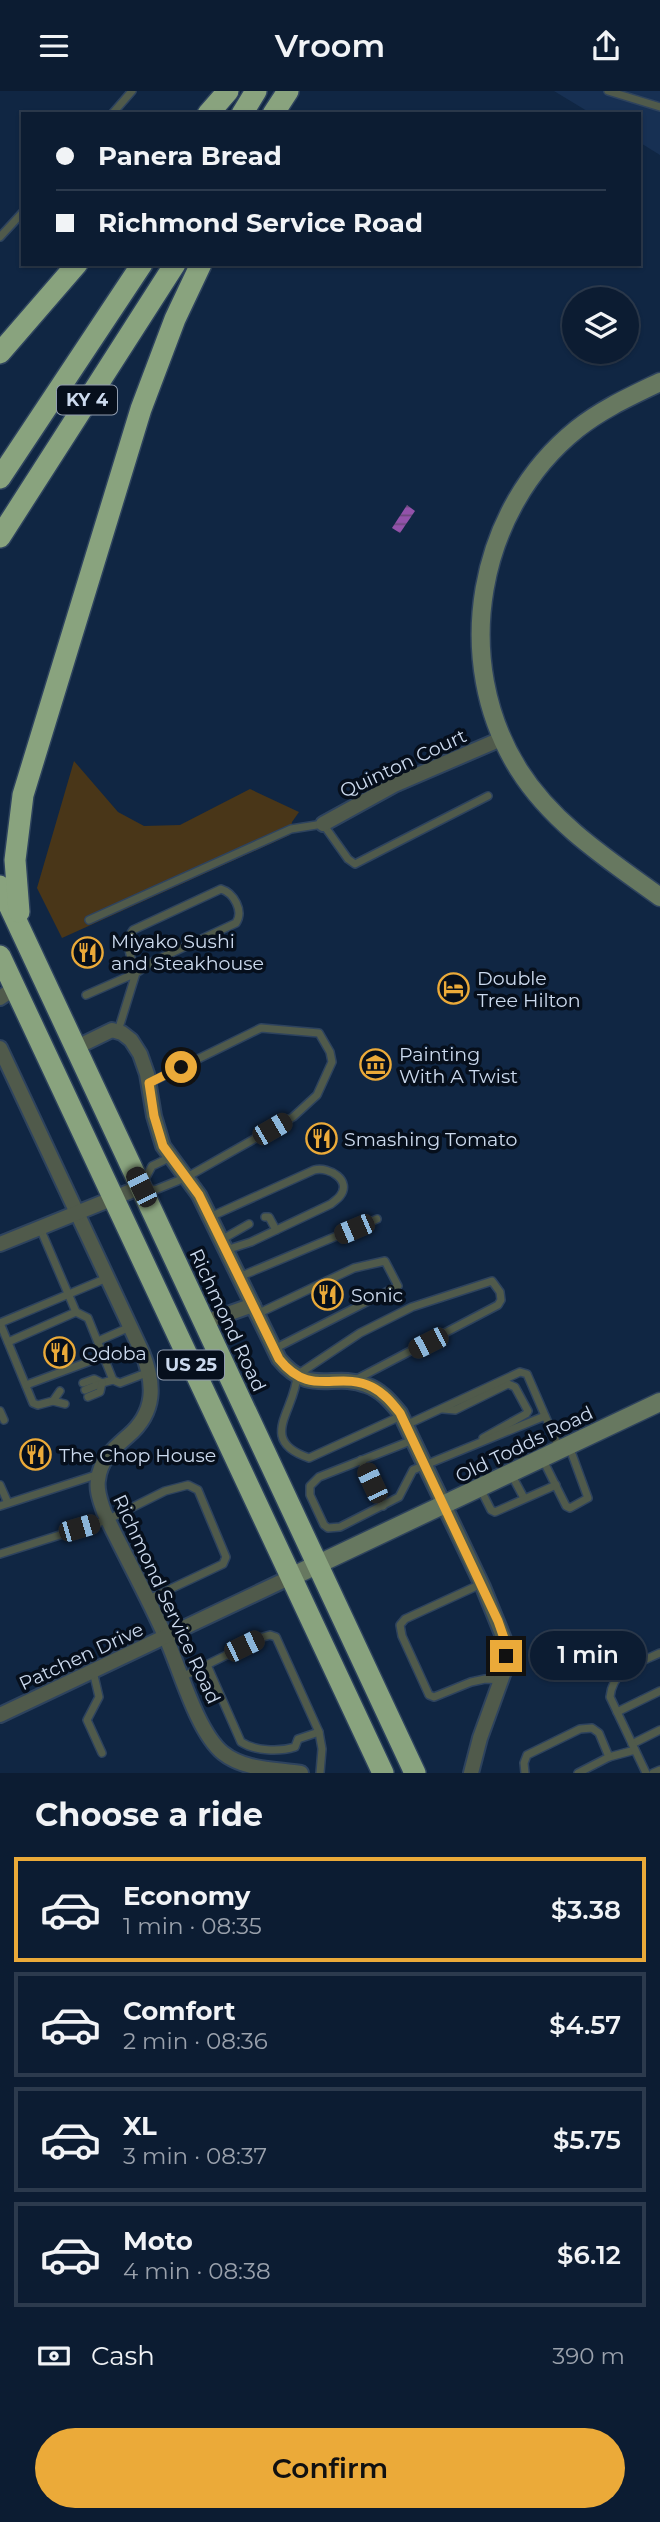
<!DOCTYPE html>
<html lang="en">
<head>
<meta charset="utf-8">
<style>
  :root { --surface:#0c1c32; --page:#1a293e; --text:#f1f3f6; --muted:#9aa1ac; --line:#2c3a4d; --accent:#ebaa39 }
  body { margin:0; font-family:Montserrat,sans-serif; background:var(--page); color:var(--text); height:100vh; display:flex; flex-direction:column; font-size:26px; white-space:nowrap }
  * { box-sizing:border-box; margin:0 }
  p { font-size:23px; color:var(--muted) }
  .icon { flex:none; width:38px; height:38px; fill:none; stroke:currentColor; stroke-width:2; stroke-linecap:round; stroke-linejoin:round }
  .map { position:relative; height:1682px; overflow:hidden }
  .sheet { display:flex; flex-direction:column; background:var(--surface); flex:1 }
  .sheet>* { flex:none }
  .banner { position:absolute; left:21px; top:21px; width:620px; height:154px; border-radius:0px; box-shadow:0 2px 5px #0004,0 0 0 2px var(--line); display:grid; align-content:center; height:154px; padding:0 35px; background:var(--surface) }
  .buttons { position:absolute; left:562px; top:196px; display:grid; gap:14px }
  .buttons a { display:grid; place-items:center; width:77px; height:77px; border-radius:50%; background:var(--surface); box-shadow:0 2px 5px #0004,0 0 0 2px var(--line); font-size:35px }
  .end { position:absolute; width:32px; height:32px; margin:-16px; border:9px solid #ebaa39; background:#111; box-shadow:0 0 0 4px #111 }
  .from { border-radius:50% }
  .bubble { position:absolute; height:49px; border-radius:24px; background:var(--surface); box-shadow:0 2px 5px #0004,0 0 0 2px var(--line); font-size:23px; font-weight:600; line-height:49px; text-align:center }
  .car { position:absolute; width:21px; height:42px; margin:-21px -10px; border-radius:9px; box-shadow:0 0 5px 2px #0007; background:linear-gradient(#222 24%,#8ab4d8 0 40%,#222 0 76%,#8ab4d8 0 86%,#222 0) }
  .banner b { display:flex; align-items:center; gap:24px; height:66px; font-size:26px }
  .banner b+b { border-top:2px solid var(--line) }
  .banner i { width:18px; height:18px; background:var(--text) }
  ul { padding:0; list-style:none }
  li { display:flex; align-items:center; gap:21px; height:105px; margin:0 14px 10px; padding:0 21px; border:4px solid var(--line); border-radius:0px }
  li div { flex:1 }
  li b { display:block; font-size:26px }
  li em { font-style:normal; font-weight:600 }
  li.on { border-color:var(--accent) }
  li>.icon { width:63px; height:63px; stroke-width:1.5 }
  h2 { padding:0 35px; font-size:32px; line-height:84px }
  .pay { display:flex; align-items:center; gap:18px; height:77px; padding:0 35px; font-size:26px }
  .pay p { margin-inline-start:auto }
  .action { display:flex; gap:14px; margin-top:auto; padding:14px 35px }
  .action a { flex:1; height:80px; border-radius:42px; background:var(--accent); color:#111; font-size:28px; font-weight:600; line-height:80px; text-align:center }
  header { display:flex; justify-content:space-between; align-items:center; height:91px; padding:0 35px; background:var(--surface); font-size:32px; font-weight:600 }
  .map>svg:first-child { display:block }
</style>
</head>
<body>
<header><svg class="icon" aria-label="menu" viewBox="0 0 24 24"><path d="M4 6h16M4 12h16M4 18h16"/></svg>Vroom<svg class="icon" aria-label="share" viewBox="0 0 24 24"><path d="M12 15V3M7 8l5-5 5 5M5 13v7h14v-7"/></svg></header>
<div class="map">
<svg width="660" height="1682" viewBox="0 0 660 1682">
  <defs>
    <pattern id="water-rules" width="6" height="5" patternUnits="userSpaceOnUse" patternTransform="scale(1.75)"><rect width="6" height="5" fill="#9352aa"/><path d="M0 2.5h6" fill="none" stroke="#6c4a7d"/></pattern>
  </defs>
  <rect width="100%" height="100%" fill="#102643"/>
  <!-- built -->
  <path fill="#173053" d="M554,0H660V64L639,51V23H592Z"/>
  <!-- grass -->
  <path fill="#493618" d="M74,670L118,721L144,735L180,734L250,698L299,721L292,731L290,744L62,847L37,797Z"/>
  <!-- water -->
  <path fill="url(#water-rules)" d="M407,414L415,420L400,442L392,437Z"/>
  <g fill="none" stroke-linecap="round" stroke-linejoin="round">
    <defs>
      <g id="lane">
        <path d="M608,0L660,16"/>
        <path d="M112,23L132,0"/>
        <path d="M0,146L23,121"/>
        <path d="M89,829L291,738L323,733L348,768L355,773L488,705"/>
        <path d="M86,904L136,882C132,868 123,852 133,839L221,798C234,802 244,820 236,832L154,870L136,882L118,940"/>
        <path d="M144,1090L152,1075L171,1066"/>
        <path d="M147,1097L155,1099L187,1086L293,1026L317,1004L332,971L330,961L319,942L261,937L149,992"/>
        <path d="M210,1126L314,1079C330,1075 352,1090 340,1105C338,1108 334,1110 331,1113L251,1151L226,1159"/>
        <path d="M265,1126H269L276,1139"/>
        <path d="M221,1149L249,1133"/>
        <path d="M239,1186L377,1128"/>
        <path d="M76,1221L88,1227L113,1289L120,1292L149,1281"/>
        <path d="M257,1223L354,1177L385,1170L398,1195L274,1258"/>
        <path d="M0,1232L33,1312L38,1314L53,1310L60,1300"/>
        <path d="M0,1232L107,1187"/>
        <path d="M98,1250L130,1236"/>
        <path d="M8,1251L76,1221L40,1137"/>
        <path d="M355,1289L498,1214L501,1209L500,1201L492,1190L412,1216L360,1242L297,1284C296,1319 256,1349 309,1367L401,1325"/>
        <path d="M83,1292L94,1288L102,1292L113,1289"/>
        <path d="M26,1294L104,1265"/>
        <path d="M85,1299L102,1292"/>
        <path d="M88,1306L100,1301L102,1292"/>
        <path d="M53,1310L65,1313"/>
        <path d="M443,1318L455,1319L508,1293L515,1296L528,1320L526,1323L483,1347"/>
        <path d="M0,1320L4,1329"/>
        <path d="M406,1334L520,1281L527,1283L559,1357"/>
        <path d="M413,1349L319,1386L310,1395V1404L324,1434L328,1437L340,1436L399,1406L413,1379L545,1325"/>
        <path d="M542,1367L566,1415L570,1417L588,1407L569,1355"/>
        <path d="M361,1369L383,1415"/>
        <path d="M511,1383L524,1407"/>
        <path d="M0,1394L8,1412"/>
        <path d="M481,1399L491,1419L495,1421L556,1394"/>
        <path d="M0,1415L99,1383"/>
        <path d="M0,1463L107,1429L165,1400L188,1394L198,1399L226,1466L223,1473L147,1509"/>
        <path d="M481,1493L405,1528L400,1534L402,1545L429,1604L434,1606L471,1591L485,1588L502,1589"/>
        <path d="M207,1574L241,1651C255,1660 279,1661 295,1656L298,1648L319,1641"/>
        <path d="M93,1580L99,1606L87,1629L102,1662"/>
        <path d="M182,1586L263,1546L270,1544L276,1546L319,1641L322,1658L320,1682"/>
        <path d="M617,1621L660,1600"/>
        <path d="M632,1653L660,1639"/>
        <path d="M525,1682L524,1672L527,1664L580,1638L592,1637L599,1642L609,1666L635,1659"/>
        <path d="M578,1682L609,1666"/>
        <path d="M646,1682L610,1606C613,1577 637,1573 660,1562"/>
        <path d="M653,1682L660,1679"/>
      </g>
      <g id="street">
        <path d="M323,733L394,694L501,648"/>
        <path d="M0,907L15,897"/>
        <path d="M0,957L142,1261C155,1293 156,1321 128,1345C113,1358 100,1369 98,1389C96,1400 101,1411 104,1421C124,1463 147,1504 166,1547C180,1578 197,1641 223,1662C244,1679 275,1678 301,1682"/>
        <path d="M75,957L112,939L122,942L131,949L140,963L147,983L154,1025L163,1055L199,1104L279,1268C310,1306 332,1281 366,1294C381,1299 390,1310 400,1322L483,1496L506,1553L505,1578L480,1647L471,1682"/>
        <path d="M0,1153L141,1096"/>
        <path d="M205,1231L253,1214"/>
        <path d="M0,1624L291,1486"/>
      </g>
      <g id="secondary">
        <path d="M660,291C631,305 602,318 577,338C477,418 450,570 519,679C553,733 609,769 660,806"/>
        <path d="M291,1486L660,1311"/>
      </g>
      <g id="highway">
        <path d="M208,23L228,0"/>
        <path d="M242,23L256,0"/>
        <path d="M273,23L288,0"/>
        <path d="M0,262L77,173"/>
        <path d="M0,387L142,173"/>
        <path d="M0,446L175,173"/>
        <path d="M0,795L415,1682"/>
        <path d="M19,821L15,769L23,704L141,318L175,228L201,173"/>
        <path d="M0,865L383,1682"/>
      </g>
    </defs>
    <!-- lane casing -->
    <use href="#lane" stroke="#2e435e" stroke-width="10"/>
    <!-- street casing -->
    <use href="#street" stroke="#2e435e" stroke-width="18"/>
    <!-- secondary casing -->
    <use href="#secondary" stroke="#2e435e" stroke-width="21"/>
    <!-- highway casing -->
    <use href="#highway" stroke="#2e435e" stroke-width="24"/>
    <!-- lane -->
    <use href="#lane" stroke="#505a4b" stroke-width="7"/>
    <!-- street -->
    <use href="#street" stroke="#505a4b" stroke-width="14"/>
    <!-- secondary -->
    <use href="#secondary" stroke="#677860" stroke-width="18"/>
    <!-- highway -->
    <use href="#highway" stroke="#89a37e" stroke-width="21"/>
  </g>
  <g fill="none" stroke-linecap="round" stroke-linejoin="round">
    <!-- route -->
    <path stroke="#ebaa39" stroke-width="9" d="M181,976L149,992L154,1025L163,1055L199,1104L279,1268C311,1308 337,1279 372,1296C384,1302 392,1312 400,1322L498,1530L506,1553V1565"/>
  </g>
  <!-- icons -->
  <defs>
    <symbol id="restaurant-ring" viewBox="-11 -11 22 22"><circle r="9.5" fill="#060f1c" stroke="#ebaa39" stroke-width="1.5"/><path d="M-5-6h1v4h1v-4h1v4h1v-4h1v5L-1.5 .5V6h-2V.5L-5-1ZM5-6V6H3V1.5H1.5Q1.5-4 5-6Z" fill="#ebaa39"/></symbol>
    <symbol id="hotel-ring" viewBox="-11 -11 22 22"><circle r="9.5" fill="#060f1c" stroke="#ebaa39" stroke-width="1.5"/><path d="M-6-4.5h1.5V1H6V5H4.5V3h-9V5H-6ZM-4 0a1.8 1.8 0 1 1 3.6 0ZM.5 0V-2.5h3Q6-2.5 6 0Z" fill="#ebaa39"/></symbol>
    <symbol id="museum-ring" viewBox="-11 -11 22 22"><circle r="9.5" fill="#060f1c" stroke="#ebaa39" stroke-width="1.5"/><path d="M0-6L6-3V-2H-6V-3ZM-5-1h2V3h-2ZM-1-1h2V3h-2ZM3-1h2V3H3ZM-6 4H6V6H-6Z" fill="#ebaa39"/></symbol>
  </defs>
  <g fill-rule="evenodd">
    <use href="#restaurant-ring" x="70" y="844" width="35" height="35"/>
    <use href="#hotel-ring" x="436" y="880" width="35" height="35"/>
    <use href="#museum-ring" x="358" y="956" width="35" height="35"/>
    <use href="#restaurant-ring" x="304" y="1030" width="35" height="35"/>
    <use href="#restaurant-ring" x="310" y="1186" width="35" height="35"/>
    <use href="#restaurant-ring" x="42" y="1244" width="35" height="35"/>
    <use href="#restaurant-ring" x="18" y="1346" width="35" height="35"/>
  </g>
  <g text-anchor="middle" stroke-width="7" stroke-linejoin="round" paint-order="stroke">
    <!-- shield labels -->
    <g fill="#060f1c" stroke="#919daf" stroke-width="2">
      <rect x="57" y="294.5" width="60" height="29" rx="5"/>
      <rect x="158" y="1259.5" width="66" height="29" rx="5"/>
    </g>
    <g font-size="18" font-weight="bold" fill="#ccdaee">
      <text x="87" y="315">KY 4</text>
      <text x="191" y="1280">US 25</text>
    </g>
    <!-- street labels -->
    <g font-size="19" fill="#ccdaee" stroke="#060f1c">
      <text transform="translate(403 672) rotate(-25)" y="7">Quinton Court</text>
      <text transform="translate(228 1229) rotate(65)" y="7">Richmond Road</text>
      <text transform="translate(524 1353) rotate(-26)" y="7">Old Todds Road</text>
      <text transform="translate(167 1508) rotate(65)" y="7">Richmond Service Road</text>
      <text transform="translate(81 1565) rotate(-25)" y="7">Patchen Drive</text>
    </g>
    <!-- poi labels -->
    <g font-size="19" fill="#ccdaee" stroke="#060f1c" text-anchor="start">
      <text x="111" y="857">Miyako Sushi<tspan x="111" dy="22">and Steakhouse</tspan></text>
      <text x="477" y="894">Double<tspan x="477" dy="22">Tree Hilton</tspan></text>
      <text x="399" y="970">Painting<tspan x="399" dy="22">With A Twist</tspan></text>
      <text x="344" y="1055">Smashing Tomato</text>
      <text x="351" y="1211">Sonic</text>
      <text x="82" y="1269">Qdoba</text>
      <text x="59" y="1371">The Chop House</text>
    </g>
  </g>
</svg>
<div class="buttons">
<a><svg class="icon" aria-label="layers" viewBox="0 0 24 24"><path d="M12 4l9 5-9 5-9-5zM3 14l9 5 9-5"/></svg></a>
</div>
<i class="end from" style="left:181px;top:976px"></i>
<i class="end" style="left:506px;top:1565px"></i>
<div class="bubble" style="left:530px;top:1540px;width:116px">1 min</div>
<i class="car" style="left:272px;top:1038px;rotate:60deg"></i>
<i class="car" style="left:141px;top:1096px;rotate:334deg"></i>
<i class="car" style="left:354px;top:1138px;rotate:247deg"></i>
<i class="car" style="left:428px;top:1252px;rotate:243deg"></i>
<i class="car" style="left:372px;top:1392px;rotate:335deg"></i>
<i class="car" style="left:79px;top:1437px;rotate:74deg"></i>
<i class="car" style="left:244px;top:1555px;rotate:64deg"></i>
<div class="banner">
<b><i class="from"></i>Panera Bread</b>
<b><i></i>Richmond Service Road</b>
</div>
</div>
<section class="sheet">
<h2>Choose a ride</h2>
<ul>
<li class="on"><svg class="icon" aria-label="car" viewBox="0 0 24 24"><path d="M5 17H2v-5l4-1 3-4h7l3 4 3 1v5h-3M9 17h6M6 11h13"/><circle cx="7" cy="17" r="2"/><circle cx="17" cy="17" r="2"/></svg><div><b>Economy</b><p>1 min · 08:35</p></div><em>$3.38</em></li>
<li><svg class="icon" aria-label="car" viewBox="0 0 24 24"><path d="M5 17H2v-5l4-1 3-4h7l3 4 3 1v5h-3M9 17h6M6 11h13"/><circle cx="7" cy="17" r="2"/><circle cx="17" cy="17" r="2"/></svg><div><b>Comfort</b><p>2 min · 08:36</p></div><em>$4.57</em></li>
<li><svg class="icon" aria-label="car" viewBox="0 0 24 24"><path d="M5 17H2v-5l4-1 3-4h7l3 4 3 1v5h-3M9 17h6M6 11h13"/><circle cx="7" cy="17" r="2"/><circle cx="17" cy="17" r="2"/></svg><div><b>XL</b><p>3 min · 08:37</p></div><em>$5.75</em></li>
<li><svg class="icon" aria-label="car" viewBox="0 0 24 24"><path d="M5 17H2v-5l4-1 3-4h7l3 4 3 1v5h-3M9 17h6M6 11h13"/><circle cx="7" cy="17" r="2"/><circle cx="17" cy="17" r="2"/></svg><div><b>Moto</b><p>4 min · 08:38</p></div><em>$6.12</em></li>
</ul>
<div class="pay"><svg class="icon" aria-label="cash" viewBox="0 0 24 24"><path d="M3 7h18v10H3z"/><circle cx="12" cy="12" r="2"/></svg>Cash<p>390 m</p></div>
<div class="action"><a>Confirm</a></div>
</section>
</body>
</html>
